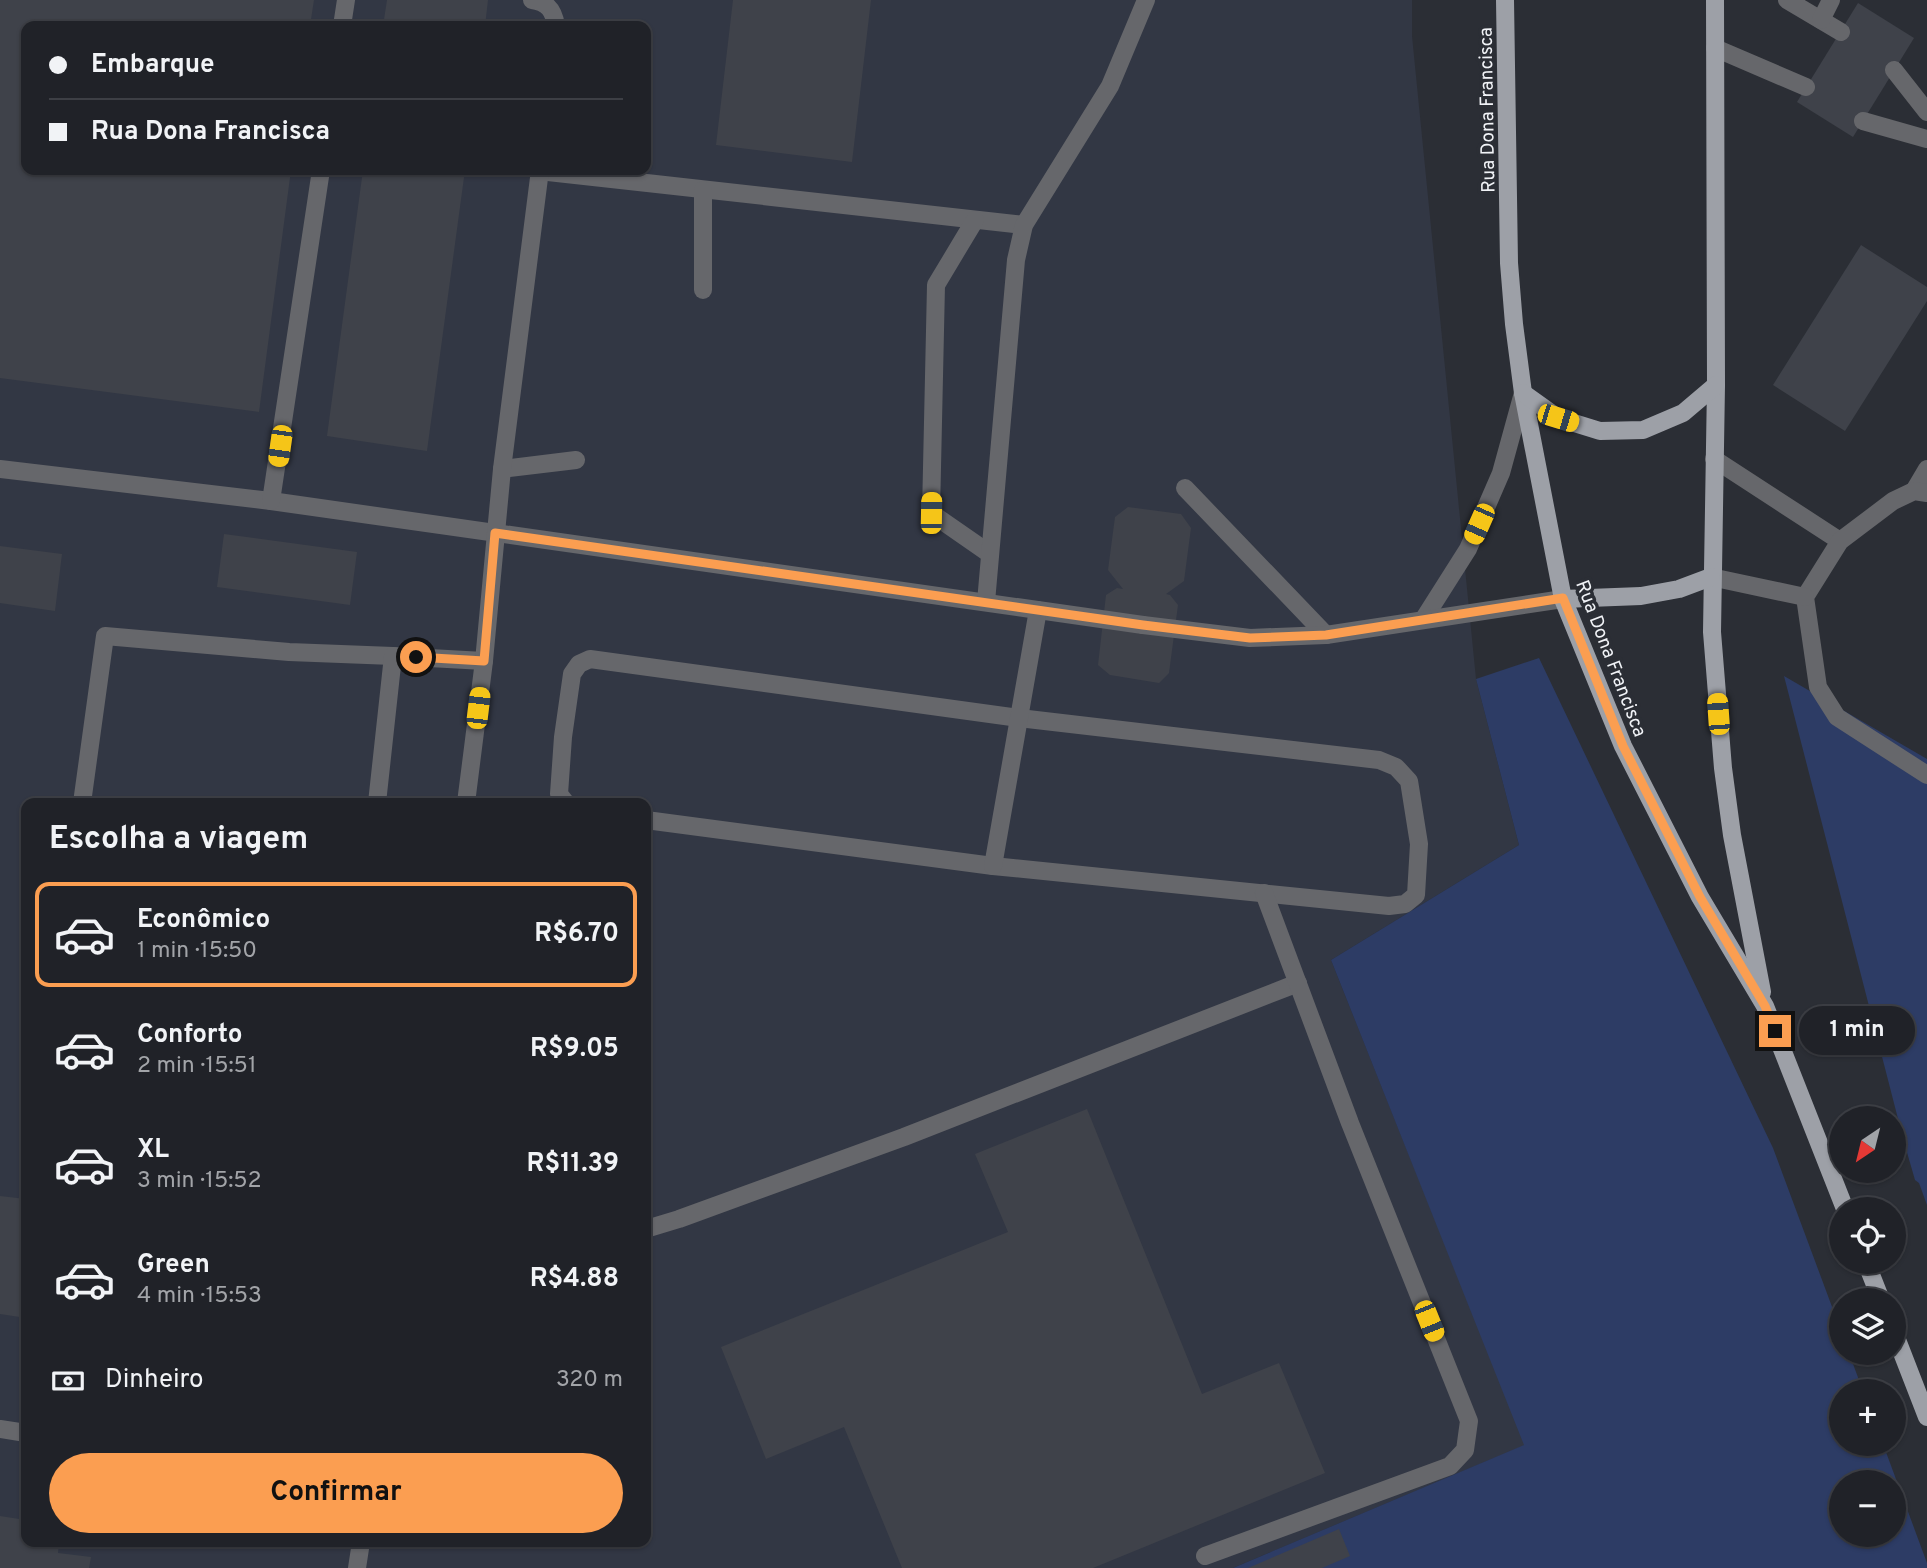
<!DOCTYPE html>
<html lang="pt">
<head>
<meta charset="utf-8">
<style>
  :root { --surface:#202228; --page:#2d2f34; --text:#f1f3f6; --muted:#a2a4a8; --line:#3d3f45; --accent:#fb9e51 }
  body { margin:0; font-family:Overpass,sans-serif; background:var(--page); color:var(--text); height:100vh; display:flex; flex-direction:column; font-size:26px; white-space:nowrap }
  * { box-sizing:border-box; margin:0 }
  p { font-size:23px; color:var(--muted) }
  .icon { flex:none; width:38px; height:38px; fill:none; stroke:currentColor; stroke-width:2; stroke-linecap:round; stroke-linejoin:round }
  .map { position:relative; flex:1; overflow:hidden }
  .drawer { position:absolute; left:21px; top:798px; width:630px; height:749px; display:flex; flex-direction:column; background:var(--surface); border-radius:14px; box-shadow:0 2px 5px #0004,0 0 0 2px var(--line) }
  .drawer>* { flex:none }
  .banner { position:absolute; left:21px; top:21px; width:630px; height:154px; border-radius:14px; box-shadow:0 2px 5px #0004,0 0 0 2px var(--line); display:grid; align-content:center; height:154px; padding:0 28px; background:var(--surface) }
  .needle { width:46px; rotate:215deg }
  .buttons { position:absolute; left:1829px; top:1106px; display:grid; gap:14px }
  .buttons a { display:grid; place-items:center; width:77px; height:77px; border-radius:50%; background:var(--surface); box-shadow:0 2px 5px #0004,0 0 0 2px var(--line); font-size:35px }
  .end { position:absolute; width:32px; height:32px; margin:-16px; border:9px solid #fb9e51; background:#111; box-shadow:0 0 0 4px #111 }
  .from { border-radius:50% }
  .bubble { position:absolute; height:49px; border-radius:24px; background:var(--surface); box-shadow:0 2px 5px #0004,0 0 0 2px var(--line); font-size:23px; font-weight:700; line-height:49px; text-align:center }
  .car { position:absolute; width:21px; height:42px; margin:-21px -10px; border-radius:9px; box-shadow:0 0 5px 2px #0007; background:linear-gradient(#f5c518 24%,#345 0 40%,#f5c518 0 76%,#345 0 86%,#f5c518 0) }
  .banner b { display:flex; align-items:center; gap:24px; height:66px; font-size:26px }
  .banner b+b { border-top:2px solid var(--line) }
  .banner i { width:18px; height:18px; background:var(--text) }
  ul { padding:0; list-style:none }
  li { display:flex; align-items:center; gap:21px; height:105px; margin:0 14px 10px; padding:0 14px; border:4px solid transparent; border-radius:14px }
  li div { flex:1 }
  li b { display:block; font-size:26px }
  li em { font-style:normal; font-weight:700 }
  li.on { border-color:var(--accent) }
  li>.icon { width:63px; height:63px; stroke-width:1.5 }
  h2 { padding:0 28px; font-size:32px; line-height:84px }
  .pay { display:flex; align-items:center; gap:18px; height:77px; padding:0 28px; font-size:26px }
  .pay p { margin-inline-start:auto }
  .primary-button { display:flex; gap:14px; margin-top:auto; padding:14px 28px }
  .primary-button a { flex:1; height:80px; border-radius:42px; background:var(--accent); color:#111; font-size:28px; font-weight:700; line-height:80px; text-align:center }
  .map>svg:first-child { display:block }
</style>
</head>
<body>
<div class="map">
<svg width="1927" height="1568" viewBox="0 0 1927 1568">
  <rect width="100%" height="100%" fill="#2b2e35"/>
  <!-- built -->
  <path fill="#323744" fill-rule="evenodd" d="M0,0H1412V36L1476,679L1519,845L1331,960L1525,1445L1233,1568H0ZM26,26H646V170H26ZM26,803H646V1542H26Z"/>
  <!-- green -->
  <g fill="#2d3c65" fill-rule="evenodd">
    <path d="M1539,658L1773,1148L1841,1331V1353H1849L1863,1391H1841V1444H1883L1927,1563V1568H1233L1524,1445L1331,960L1519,845L1476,679ZM1841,1482H1894V1535H1841Z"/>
    <path d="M1784,676L1927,759V1205L1919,1183L1915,1180L1904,1142Z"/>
  </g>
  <!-- building -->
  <g fill="#3f424a">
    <path d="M0,0H314L310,26H26V170H291L259,412L0,378Z"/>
    <path d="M387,0H488L485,26H383Z"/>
    <path d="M733,0H871L852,162L716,145Z"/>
    <path d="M1858,3L1914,38L1853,137L1797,102Z"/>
    <path d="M363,170H465L427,451L327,436Z"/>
    <path d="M1861,245L1927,287V301L1845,431L1773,385Z"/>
    <path d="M1128,507L1181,514L1191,528L1184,581L1166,594L1170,595L1178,605L1169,673L1159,683L1110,675L1098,665L1106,595L1117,588L1123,589L1108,570L1115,517Z"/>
    <path d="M224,534L357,552L350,605L217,587Z"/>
    <path d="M0,546L62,554L55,611L0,603Z"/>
    <path d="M1087,1109L1202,1394L1279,1363L1325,1473L1093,1568H902L844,1427L766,1459L721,1347L1008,1232L975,1154Z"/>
    <path d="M0,1196L26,1199V1318L0,1314Z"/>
    <path d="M0,1516L26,1520V1542H59L58,1553L91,1557L89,1568H0Z"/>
    <path d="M1339,1529L1350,1556L1322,1568H1248Z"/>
  </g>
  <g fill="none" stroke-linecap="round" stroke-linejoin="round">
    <!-- service -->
    <g stroke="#66676b" stroke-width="18">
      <path d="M532,0C548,2 554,11 556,26"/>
      <path d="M1787,0L1841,32"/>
      <path d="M1821,20L1831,0"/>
      <path d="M342,26L346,0"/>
      <path d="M1715,48L1806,87"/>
      <path d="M1894,70L1927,112"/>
      <path d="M1863,121L1927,139"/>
      <path d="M539,171L1024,225"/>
      <path d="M975,220L936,285L931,513L990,554"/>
      <path d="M703,290V190"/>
      <path d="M1714,459L1840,541"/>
      <path d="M0,469L271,501L1143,625"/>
      <path d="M502,469L576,460"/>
      <path d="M1185,488L1326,635"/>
      <path d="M1914,491L1927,469"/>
      <path d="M1927,493L1914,491L1893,501L1840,541L1805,597L1818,687L1837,717L1927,775"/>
      <path d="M271,501L321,170"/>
      <path d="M1711,577L1805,597"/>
      <path d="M986,602L1016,260L1024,225L1110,86L1146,0"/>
      <path d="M82,803L105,636L289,652L393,656"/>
      <path d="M377,803L393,656L484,661"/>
      <path d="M466,803L484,661L502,469L540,170"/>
      <path d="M566,803L559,794L563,737L572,674L579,664L590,659L1019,718L1379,760L1396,767L1409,781L1419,844L1416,895L1405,904L1389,906L993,866L646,820"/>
      <path d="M993,866L1038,610"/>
      <path d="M646,1229L679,1219L904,1137L1298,983"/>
      <path d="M0,1429L26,1433"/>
      <path d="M1205,1556L1450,1466L1465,1450L1469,1421L1350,1123L1264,893"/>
      <path d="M357,1568L361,1542"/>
    </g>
    <!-- minor -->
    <g stroke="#66676b" stroke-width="18">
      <path d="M1423,620L1468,549L1501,473L1523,393"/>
      <path d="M1143,625L1250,638L1326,635L1563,599"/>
    </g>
    <!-- primary -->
    <g stroke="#9da0a7" stroke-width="18">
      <path d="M1505,0L1509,263L1514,324L1523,393L1563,599L1623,746L1700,897L1765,1006L1845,1209"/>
      <path d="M1715,0L1716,385L1712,632L1723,768L1732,835L1762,992"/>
      <path d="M1523,393L1558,418L1600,431L1643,430L1683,413L1716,385"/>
      <path d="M1563,599L1641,596L1679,589L1711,577"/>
      <path d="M1866,1262L1881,1300"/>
      <path d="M1894,1332L1927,1417"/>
    </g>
  </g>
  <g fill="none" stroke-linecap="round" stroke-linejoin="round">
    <!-- route -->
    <path stroke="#fb9e51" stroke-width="9" d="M416,657L484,661L495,533L1143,625L1250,638L1326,635L1563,598L1623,746L1700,897L1765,1006L1775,1031"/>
  </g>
  <g text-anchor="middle" stroke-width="7" stroke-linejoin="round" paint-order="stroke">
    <!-- street labels -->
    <g font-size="19" fill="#f1f3f7" stroke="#2b2e35">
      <text transform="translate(1486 110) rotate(-91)" y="7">Rua Dona Francisca</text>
      <text transform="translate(1612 658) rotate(69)" y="7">Rua Dona Francisca</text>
    </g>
  </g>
</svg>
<div class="buttons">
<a><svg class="needle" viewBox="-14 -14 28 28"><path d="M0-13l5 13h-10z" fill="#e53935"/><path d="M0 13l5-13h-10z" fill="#a2a4a8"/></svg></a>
<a><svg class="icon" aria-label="locate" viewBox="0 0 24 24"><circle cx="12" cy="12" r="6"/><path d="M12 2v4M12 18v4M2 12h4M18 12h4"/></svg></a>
<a><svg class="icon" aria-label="layers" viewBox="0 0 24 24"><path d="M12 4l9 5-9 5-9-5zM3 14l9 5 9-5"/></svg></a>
<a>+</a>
<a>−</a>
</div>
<i class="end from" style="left:416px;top:657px"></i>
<i class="end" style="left:1775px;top:1031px"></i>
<div class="bubble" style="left:1799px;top:1006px;width:116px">1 min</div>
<i class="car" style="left:1558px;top:418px;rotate:107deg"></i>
<i class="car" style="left:280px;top:446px;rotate:188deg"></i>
<i class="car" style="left:931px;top:513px;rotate:1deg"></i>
<i class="car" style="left:1479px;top:524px;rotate:204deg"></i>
<i class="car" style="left:478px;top:708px;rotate:7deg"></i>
<i class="car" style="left:1718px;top:714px;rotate:356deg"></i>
<i class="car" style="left:1429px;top:1321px;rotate:158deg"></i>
<div class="banner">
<b><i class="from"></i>Embarque</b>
<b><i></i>Rua Dona Francisca</b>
</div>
<section class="drawer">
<h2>Escolha a viagem</h2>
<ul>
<li class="on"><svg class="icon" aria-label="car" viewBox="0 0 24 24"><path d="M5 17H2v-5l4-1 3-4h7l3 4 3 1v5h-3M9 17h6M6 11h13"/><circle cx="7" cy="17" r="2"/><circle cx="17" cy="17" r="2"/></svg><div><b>Econômico</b><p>1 min · 15:50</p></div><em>R$6.70</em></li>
<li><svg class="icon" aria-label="car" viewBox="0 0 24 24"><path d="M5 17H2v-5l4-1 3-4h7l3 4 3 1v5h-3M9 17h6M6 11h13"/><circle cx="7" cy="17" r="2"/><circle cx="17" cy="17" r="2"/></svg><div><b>Conforto</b><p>2 min · 15:51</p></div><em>R$9.05</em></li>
<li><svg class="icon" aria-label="car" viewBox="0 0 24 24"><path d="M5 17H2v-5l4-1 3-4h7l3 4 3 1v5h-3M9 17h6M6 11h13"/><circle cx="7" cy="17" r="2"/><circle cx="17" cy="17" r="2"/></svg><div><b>XL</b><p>3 min · 15:52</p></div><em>R$11.39</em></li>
<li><svg class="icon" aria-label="car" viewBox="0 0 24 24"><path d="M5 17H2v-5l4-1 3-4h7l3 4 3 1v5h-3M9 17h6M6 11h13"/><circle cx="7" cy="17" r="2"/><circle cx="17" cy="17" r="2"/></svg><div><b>Green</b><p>4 min · 15:53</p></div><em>R$4.88</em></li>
</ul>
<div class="pay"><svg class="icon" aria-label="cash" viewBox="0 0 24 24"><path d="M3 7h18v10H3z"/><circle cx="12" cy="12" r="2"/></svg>Dinheiro<p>320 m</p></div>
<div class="primary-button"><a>Confirmar</a></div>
</section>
</div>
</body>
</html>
